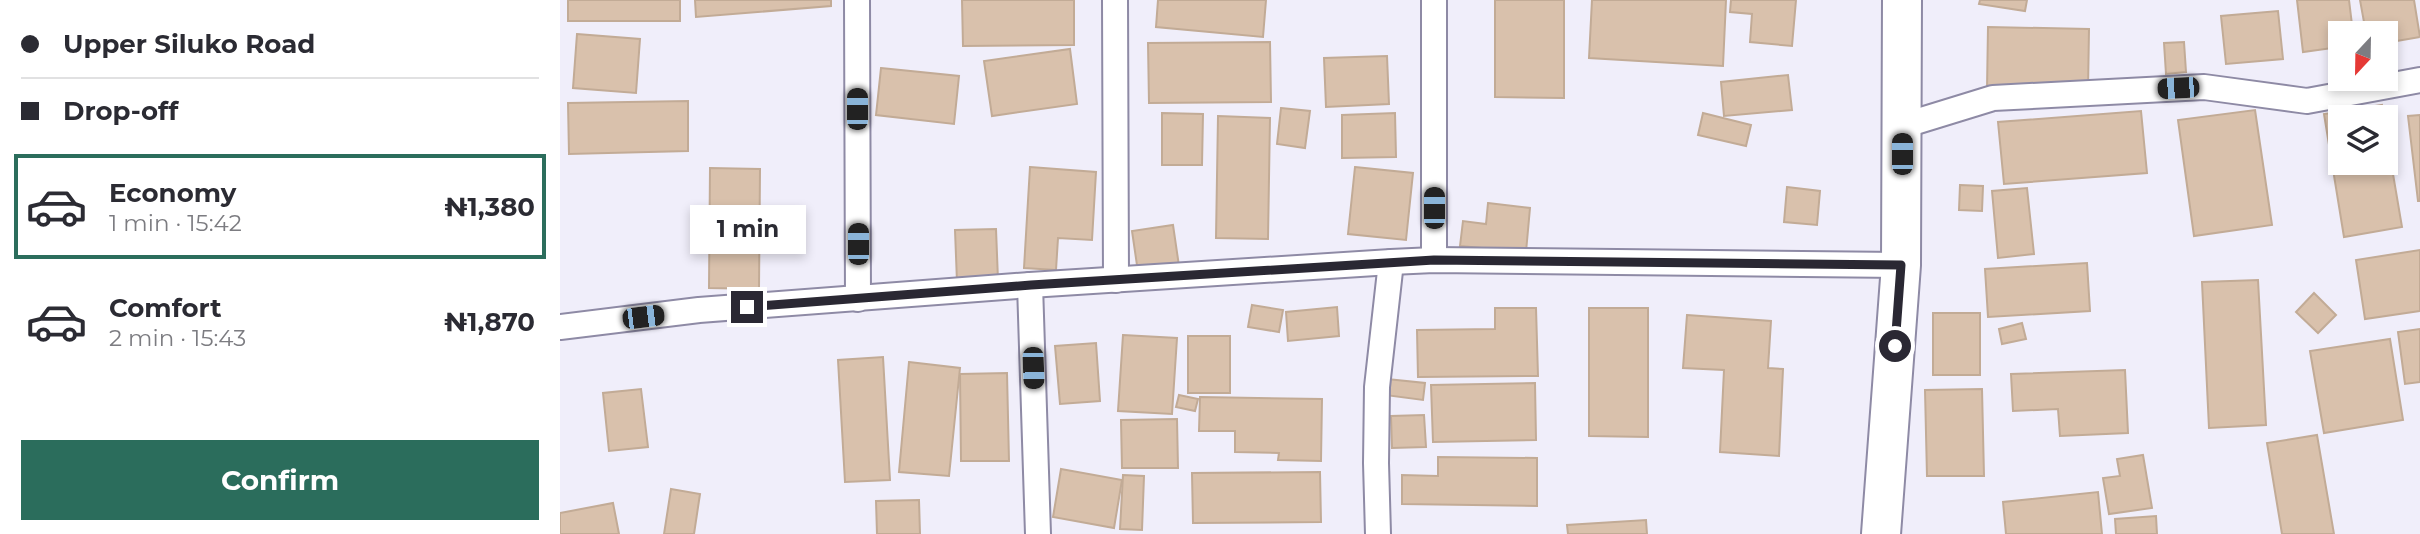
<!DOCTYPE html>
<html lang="en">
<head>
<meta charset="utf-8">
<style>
  :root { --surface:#fff; --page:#f2f2f3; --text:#2b2b33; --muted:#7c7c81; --line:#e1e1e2; --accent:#2b6d5c }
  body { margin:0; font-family:Montserrat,sans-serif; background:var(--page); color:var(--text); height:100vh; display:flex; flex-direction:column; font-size:26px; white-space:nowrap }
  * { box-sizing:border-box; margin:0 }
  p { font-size:23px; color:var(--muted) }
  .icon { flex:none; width:38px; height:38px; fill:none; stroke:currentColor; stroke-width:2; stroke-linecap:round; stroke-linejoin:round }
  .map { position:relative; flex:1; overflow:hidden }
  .details { display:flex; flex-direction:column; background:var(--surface); width:560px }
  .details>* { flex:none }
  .top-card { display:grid; align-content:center; height:154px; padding:0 21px; background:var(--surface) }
  .needle { width:46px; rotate:202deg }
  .controls { position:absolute; left:1768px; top:21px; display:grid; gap:14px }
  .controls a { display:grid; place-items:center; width:70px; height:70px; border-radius:0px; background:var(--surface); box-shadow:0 4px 10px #0003; font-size:35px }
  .end { position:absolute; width:32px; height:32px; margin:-16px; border:9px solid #2a2833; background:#fff; box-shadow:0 0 0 4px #fff }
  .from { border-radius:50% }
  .bubble { position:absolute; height:49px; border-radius:0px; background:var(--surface); box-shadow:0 4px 10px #0003; font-size:23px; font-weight:700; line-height:49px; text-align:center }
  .car { position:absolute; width:21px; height:42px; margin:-21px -10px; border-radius:9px; box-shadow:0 0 5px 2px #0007; background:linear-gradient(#222 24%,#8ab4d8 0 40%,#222 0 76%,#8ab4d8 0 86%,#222 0) }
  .top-card b { display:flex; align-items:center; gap:24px; height:66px; font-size:26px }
  .top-card b+b { border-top:2px solid var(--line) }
  .top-card i { width:18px; height:18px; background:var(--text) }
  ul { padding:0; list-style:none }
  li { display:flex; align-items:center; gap:21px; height:105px; margin:0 14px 10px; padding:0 7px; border:4px solid transparent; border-radius:0px }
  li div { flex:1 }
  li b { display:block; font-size:26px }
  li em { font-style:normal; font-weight:700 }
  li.on { border-color:var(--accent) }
  li>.icon { width:63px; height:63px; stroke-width:1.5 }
  .cta { display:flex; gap:14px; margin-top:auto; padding:14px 21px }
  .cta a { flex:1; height:80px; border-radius:0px; background:var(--accent); color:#fff; font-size:28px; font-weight:700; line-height:80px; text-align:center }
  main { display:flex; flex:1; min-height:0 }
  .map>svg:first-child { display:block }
</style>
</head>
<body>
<main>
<section class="details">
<div class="top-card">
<b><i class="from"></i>Upper Siluko Road</b>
<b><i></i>Drop-off</b>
</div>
<ul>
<li class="on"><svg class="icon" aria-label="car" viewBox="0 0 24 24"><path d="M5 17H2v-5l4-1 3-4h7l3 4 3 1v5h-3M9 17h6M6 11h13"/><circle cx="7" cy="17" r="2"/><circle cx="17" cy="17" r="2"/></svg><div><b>Economy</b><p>1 min · 15:42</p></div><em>₦1,380</em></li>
<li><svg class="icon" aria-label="car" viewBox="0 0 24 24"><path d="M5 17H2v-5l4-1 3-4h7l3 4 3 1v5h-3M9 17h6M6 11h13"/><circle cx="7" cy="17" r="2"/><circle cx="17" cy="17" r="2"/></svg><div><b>Comfort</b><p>2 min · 15:43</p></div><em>₦1,870</em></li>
</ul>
<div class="cta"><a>Confirm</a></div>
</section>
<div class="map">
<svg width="1860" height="534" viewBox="0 0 1860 534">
  <rect width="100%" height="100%" fill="#f0eefa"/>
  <!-- building -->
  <g fill="#d9c1ac" stroke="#c2ab96" stroke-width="2">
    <rect x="8" y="0" width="112" height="21"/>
    <path d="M135,0H271V6L136,17Z"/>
    <path d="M402,0H514V45L403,46Z"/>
    <path d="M598,0H706L703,37L596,27Z"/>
    <path d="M935,0H1004V98L935,97Z"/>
    <path d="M1032,0H1166L1163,66L1029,58Z"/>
    <path d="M1171,0H1236L1232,46L1190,42L1192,14L1170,12Z"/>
    <path d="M1420,0H1467L1465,11L1419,4Z"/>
    <path d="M1737,0H1789L1793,33H1780V47L1743,52Z"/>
    <path d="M1800,0H1854L1860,37L1825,43V33H1806Z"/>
    <path d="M1718,11L1723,59L1666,64L1661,16Z"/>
    <path d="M1428,27L1529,29L1528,91L1427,90Z"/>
    <path d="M17,34L80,39L76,93L13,88Z"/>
    <path d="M710,42L711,102L589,103L588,43Z"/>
    <path d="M1624,42L1626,72L1606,74L1604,43Z"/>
    <path d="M510,49L517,104L432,116L424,61Z"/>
    <path d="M827,56L829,104L766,107L764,58Z"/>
    <path d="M321,68L399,76L394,124L316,115Z"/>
    <path d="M1228,75L1232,110L1164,116L1161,82Z"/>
    <path d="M128,101V151L9,154L8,103Z"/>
    <path d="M1822,105L1824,117H1780V163H1825V127L1842,227L1784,237L1764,114Z"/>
    <path d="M721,108L750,111L745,148L717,144Z"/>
    <path d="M1695,110L1712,225L1634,236L1618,120Z"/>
    <path d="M1581,111L1587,173L1444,184L1438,122Z"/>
    <path d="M602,113L643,114L642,165H602Z"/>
    <path d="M835,113L836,157L782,158V115Z"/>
    <path d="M1143,113L1191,125L1186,146L1138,135Z"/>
    <path d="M1860,115V201H1858L1848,116Z"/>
    <path d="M658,116L710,118L708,239L656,238Z"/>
    <path d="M470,167L536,172L532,240L498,238L496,270L464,268Z"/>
    <path d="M795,167L853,173L846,240L788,234Z"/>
    <path d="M150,168L200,169L199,289L149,288Z"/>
    <path d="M1400,185L1423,186L1422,211L1399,210Z"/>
    <path d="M1227,187L1260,191L1257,225L1224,222Z"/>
    <path d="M1467,188L1474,254L1438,258L1432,191Z"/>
    <path d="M928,203L970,208L966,252L900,246L903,221L926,224Z"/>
    <path d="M613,225L619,266L578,272L572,231Z"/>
    <path d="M436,229L438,280L397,282L395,230Z"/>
    <path d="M1860,250V311L1805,319L1796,260Z"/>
    <path d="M1527,263L1530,311L1428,317L1425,269Z"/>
    <path d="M1698,280L1706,425L1649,428L1642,282Z"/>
    <path d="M1754,293L1776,315L1758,333L1736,312Z"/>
    <path d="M692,305L723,310L719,332L688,327Z"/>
    <path d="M777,307L779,336L728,341L726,312Z"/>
    <path d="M935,308H976L978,376L858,377L857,330L935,329Z"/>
    <path d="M1029,308H1088V437L1029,436Z"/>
    <rect x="1373" y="313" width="47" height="62"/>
    <path d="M1127,315L1211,321L1208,368L1223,369L1219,456L1160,452L1164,370L1123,368Z"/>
    <path d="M1462,323L1466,339L1442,344L1439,329Z"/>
    <path d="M1860,329V382L1845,384L1838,332Z"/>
    <path d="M563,335L617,338L612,414L558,411Z"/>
    <rect x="628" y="336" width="42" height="57"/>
    <path d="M1830,339L1843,420L1764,433L1750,351Z"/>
    <path d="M536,343L540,401L500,404L495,346Z"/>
    <path d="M323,357L330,480L285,482L278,360Z"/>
    <path d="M349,362L400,368L389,476L339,472Z"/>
    <path d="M1565,370L1568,433L1500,436L1498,409L1453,411L1451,374Z"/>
    <path d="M447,373L449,461H401L400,374Z"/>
    <path d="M827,379L865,383L863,400L825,395Z"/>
    <path d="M975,383L976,440L873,442L871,385Z"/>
    <path d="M81,389L88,447L49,451L43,393Z"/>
    <path d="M1422,389L1424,476H1367L1365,390Z"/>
    <path d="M619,395L638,399L635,411L616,407Z"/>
    <path d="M640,397L762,399L761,461L718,460L719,453L675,452V431H639Z"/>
    <path d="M864,415L866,447L832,448L831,416Z"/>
    <path d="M617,419L618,468H562L561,420Z"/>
    <path d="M1757,435L1774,534H1722L1707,443Z"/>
    <path d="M1583,455L1592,508L1549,514L1543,478L1560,476L1557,459Z"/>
    <path d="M878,457L977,458V506L842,504V475L878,476Z"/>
    <path d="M501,469L562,480L554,528L493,517Z"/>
    <path d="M760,472L761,522L633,523L632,473Z"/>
    <path d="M563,475L584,476L582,530L560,529Z"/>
    <path d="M111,489L140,494L134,534H104Z"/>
    <path d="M1538,492L1542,534H1446L1443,502Z"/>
    <path d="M359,500L360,534H317L316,501Z"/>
    <path d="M53,503L59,534H0V513Z"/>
    <path d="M1596,516L1597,534H1556L1555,519Z"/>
    <path d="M1086,520L1087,534H1008L1007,525Z"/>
  </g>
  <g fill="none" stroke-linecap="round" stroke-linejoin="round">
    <defs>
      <g id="minor">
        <path d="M297,0L298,299"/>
        <path d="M555,0L556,280"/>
        <path d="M874,0V260"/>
        <path d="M1342,126L1433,98L1644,87L1747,101L1860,80"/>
        <path d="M470,285L478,534"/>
        <path d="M0,327L139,310L470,285L831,262L874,260L1341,265"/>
        <path d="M818,534L816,463L817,387L831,262"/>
      </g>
      <path id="primary" d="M1321,534L1341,265L1342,0"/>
    </defs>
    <!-- minor casing -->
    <use href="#minor" stroke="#8e8aa5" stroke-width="28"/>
    <!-- primary casing -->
    <use href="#primary" stroke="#8e8aa5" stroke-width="42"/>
    <!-- minor -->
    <use href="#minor" stroke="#fff" stroke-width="24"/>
    <!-- primary -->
    <use href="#primary" stroke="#fff" stroke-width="38"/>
  </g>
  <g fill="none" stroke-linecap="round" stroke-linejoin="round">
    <!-- route -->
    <path stroke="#2a2833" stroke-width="9" d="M187,307L471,285L874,260L1341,265L1335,346"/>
  </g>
</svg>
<div class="controls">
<a><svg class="needle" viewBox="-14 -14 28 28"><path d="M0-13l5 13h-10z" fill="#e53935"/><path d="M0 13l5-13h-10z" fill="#7c7c81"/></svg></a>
<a><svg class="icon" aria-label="layers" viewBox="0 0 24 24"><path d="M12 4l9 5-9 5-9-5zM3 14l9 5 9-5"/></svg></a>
</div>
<i class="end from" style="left:1335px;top:346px"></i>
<i class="end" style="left:187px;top:307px"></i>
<div class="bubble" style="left:130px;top:205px;width:116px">1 min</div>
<i class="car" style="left:1618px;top:88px;rotate:267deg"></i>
<i class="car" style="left:297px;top:109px;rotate:0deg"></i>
<i class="car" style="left:1342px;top:154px;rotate:0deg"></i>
<i class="car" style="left:874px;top:208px;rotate:0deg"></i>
<i class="car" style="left:298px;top:244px;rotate:0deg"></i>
<i class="car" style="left:83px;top:317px;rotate:83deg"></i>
<i class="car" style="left:473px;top:368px;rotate:178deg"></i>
</div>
</main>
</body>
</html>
